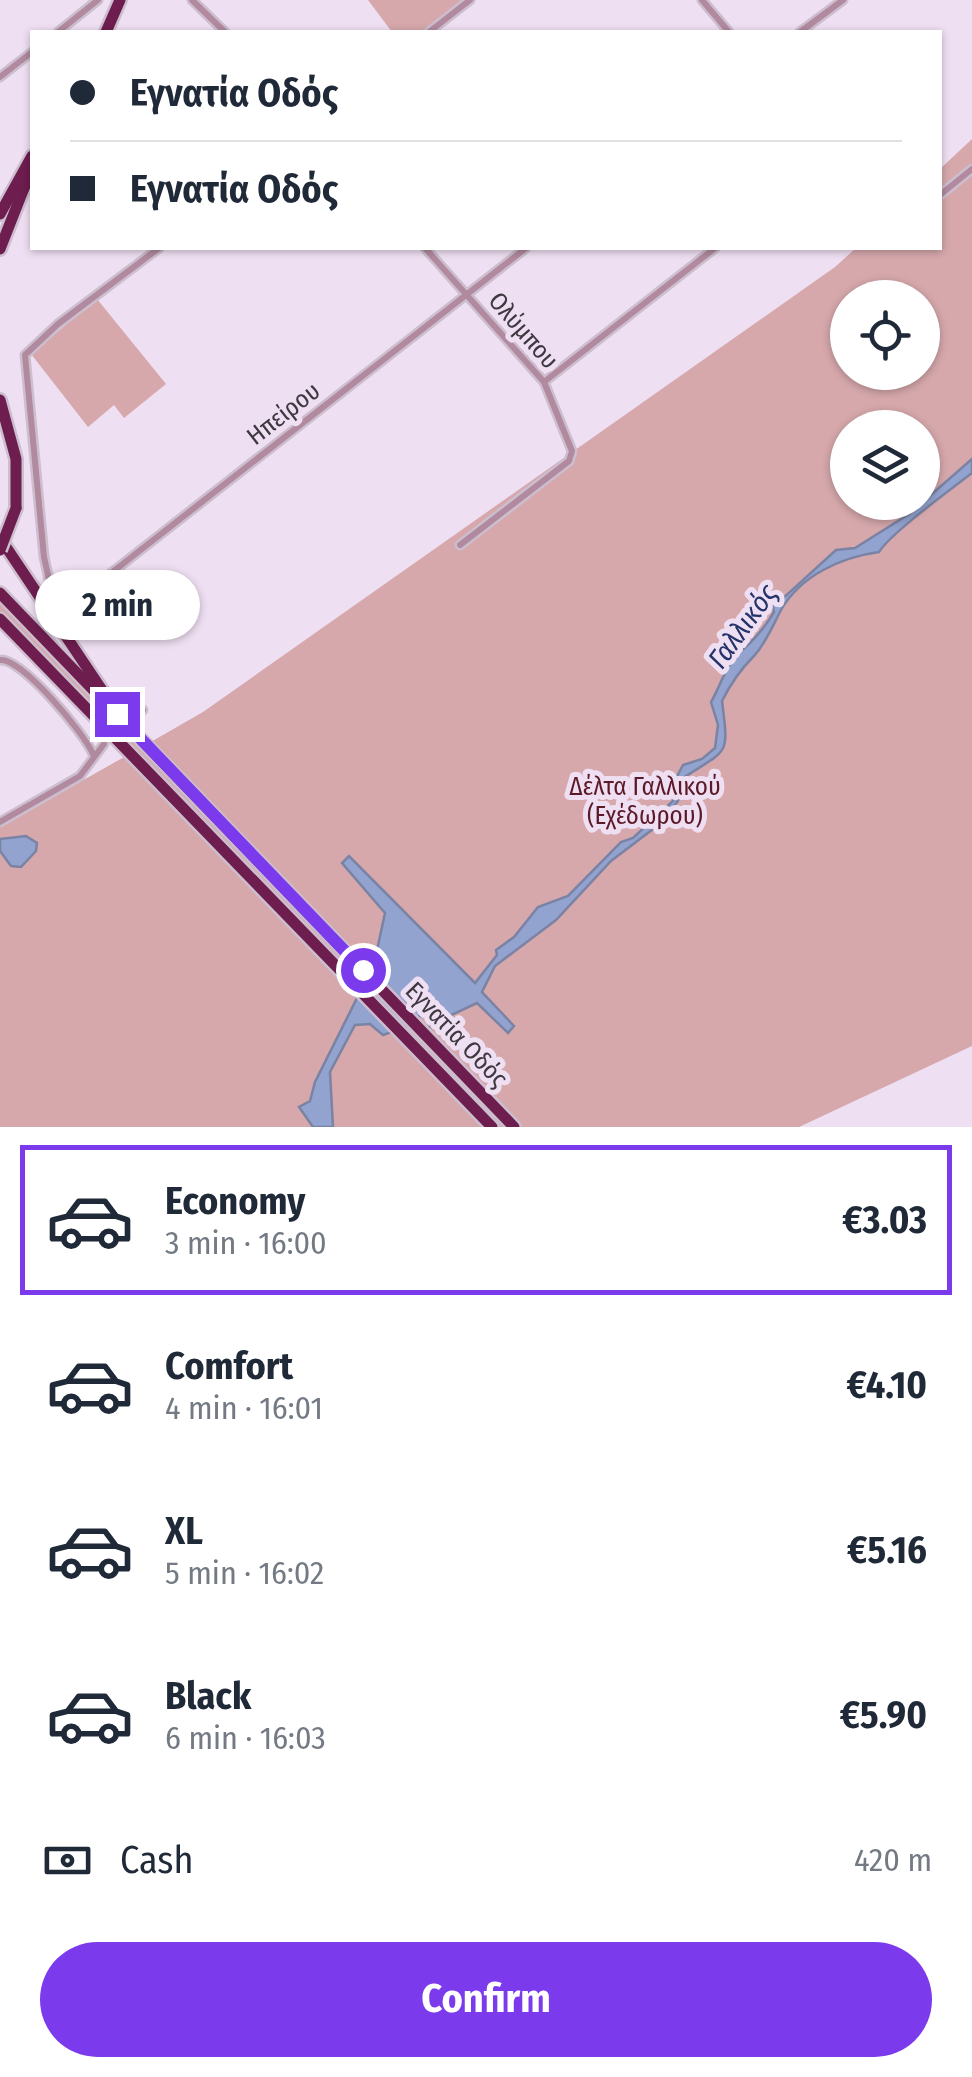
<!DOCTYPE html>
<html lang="en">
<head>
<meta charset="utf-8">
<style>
  :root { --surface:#fff; --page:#f2f2f3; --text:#1f2937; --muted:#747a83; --line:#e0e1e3; --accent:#7c3aed }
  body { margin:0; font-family:"Fira Sans Condensed",sans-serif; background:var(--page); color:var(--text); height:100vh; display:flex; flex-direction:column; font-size:38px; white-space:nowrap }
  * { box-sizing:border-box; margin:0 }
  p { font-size:32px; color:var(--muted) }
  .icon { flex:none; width:55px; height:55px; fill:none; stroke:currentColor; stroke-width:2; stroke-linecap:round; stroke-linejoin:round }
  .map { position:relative; height:1127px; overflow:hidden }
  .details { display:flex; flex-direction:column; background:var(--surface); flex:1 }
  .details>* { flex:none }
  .top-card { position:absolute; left:30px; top:30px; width:912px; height:220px; border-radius:0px; box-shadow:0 2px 8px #0004; display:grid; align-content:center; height:220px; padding:0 40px; background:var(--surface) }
  .buttons { position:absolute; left:830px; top:280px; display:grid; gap:20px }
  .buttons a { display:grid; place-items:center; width:110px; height:110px; border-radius:50%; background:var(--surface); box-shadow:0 2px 8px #0004; font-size:50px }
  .end { position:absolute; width:45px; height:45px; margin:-22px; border:12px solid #7c3aed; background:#fff; box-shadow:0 0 0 5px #fff }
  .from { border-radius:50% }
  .bubble { position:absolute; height:70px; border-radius:35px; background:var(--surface); box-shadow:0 2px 8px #0004; font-size:32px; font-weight:700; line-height:70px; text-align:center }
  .top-card b { display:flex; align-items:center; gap:35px; height:95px; font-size:38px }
  .top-card b+b { border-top:2px solid var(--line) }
  .top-card i { width:25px; height:25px; background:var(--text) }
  ul { padding:18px 0 0; list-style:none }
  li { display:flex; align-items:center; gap:30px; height:150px; margin:0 20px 15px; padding:0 20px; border:5px solid transparent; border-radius:0px }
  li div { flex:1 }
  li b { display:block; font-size:38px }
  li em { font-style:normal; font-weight:700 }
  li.on { border-color:var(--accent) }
  li>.icon { width:90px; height:90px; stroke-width:1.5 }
  .pay { display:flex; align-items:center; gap:25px; height:110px; padding:0 40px; font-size:38px }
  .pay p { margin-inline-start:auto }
  .cta { display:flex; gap:20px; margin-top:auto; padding:20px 40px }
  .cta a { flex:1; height:115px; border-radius:60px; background:var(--accent); color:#fff; font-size:40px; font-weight:700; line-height:115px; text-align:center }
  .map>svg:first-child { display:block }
</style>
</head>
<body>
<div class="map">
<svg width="972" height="1127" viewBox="0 0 972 1127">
  <rect width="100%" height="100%" fill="#efdff2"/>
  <!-- green -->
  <g fill="#d6a8ac" fill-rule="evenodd">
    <path d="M368,0H467L425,32H392Z"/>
    <path d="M972,139V1046L799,1127H0V827L133,752L0,614V602L142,747L203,712L835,267L856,248H940V169ZM848,298H922V372H848ZM848,428H922V502H848Z"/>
    <path d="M97,299L166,384L124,418L114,405L88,427L31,354Z"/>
  </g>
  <!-- water -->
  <g fill="#93a3cf" stroke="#7a83a4" stroke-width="2.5">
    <path d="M972,459V473C950,490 891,533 879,552C842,557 801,575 781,610C773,625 765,645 753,657C739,671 731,683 722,701C729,757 729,748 683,778L678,801L657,826L611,861L556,920L495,966L482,992L514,1026L508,1033L477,1003L449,1016L448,1024L440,1029L430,1027L431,1017L419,1016L406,1027L383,1035L370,1024L355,1025L330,1072L333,1127H313L299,1107L310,1101L315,1082L374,964L385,913L342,863L349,856L475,983L497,955L496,950L514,937L538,907L568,896L621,842L633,838L673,801L672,786L683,765L702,759L715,748L718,725L711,702C719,689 727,663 739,653C752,642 764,629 774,612L772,604L779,602L836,550L855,548L909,514Z"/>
    <path d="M26,836L37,843L36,851L21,867L11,866L0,851V839Z"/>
  </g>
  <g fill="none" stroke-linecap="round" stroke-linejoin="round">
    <!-- minor-tunnel -->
    <path stroke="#ccbece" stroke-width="6" stroke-dasharray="6 3" stroke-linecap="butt" d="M104,744L137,714"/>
    <defs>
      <g id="minor">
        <path d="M192,0L225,32"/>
        <path d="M702,0L729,32"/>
        <path d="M58,32L98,0"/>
        <path d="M429,32L470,0"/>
        <path d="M800,32L843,0"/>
        <path d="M0,77L32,52"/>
        <path d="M940,195L972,169"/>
        <path d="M159,248L58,324L25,355L44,557L50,584L64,610L526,248"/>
        <path d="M425,248L544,382L572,451L569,461L460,545"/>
        <path d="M544,382L715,248"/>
        <path d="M0,660C21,657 84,733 93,754"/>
        <path d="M137,714L143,710"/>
        <path d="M0,822L80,776L104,744"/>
      </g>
      <g id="motorway">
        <path d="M106,32L120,0"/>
        <path d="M21,193L32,173"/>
        <path d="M0,214L32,156"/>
        <path d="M0,249L24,188"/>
        <path d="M0,400L16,459V508"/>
        <path d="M0,538L104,693"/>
        <path d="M0,593L514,1127"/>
        <path d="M0,619L492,1127"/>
      </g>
    </defs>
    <!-- minor casing -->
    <use href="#minor" stroke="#ccbece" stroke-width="11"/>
    <!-- motorway casing -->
    <use href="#motorway" stroke="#ccbece" stroke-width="16"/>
    <!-- minor -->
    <use href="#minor" stroke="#b28a9f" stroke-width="6"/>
    <!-- motorway -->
    <use href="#motorway" stroke="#6e1d4f" stroke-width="11"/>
    <defs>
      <path id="motorway-bridge" d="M0,550L16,508"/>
    </defs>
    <!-- motorway-bridge casing -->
    <use href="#motorway-bridge" stroke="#ccbece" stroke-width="16" stroke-linecap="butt"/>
    <!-- motorway-bridge -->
    <use href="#motorway-bridge" stroke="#6e1d4f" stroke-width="11"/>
  </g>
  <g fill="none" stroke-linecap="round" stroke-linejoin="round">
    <!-- route -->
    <path stroke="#7c3aed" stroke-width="12" d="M117,714L363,970"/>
  </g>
  <g text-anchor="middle" stroke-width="10" stroke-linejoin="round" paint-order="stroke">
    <!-- street labels -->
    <g font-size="25" fill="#3e3840" stroke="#efdff2">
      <text transform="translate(524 330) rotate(49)" y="9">Ολύμπου</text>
      <text transform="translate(283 413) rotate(-38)" y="9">Ηπείρου</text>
      <text transform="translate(457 1034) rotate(46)" y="9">Εγνατία Οδός</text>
    </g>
    <!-- park labels -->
    <g font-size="25" fill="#5c1927" stroke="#efdff2">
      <text x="645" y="795">Δέλτα Γαλλικού<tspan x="645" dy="29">(Εχέδωρου)</tspan></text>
    </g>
    <!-- water labels -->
    <g font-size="28" font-style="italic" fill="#243369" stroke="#efdff2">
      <text transform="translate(742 626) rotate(-54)" y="10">Γαλλικός</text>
    </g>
  </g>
</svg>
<div class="buttons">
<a><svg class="icon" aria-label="locate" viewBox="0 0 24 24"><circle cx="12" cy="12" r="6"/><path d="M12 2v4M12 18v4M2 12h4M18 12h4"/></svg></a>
<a><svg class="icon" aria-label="layers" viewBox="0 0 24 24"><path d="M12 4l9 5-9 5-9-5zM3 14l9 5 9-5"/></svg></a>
</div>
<i class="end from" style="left:363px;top:970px"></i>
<i class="end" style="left:117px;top:714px"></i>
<div class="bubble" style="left:35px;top:570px;width:165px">2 min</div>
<div class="top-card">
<b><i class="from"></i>Εγνατία Οδός</b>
<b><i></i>Εγνατία Οδός</b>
</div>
</div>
<section class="details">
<ul>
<li class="on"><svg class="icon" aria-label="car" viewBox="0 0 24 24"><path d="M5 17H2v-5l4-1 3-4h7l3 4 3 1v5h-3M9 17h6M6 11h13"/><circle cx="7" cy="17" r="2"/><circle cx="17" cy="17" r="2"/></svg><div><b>Economy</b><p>3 min · 16:00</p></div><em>€3.03</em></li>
<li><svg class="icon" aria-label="car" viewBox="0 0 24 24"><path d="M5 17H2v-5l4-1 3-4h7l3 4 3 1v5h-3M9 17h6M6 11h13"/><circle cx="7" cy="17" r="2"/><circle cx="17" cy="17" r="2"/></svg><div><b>Comfort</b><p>4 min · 16:01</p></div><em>€4.10</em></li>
<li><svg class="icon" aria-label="car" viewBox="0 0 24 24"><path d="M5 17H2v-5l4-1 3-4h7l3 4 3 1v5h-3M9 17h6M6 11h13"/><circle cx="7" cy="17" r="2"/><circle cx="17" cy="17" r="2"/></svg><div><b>XL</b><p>5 min · 16:02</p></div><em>€5.16</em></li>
<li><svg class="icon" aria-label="car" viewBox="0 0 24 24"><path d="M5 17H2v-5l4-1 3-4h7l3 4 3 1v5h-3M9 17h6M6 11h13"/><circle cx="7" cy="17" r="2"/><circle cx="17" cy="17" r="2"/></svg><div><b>Black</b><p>6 min · 16:03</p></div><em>€5.90</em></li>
</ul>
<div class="pay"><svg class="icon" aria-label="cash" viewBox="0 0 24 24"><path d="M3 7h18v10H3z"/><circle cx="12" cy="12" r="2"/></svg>Cash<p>420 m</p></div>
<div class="cta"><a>Confirm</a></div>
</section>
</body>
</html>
